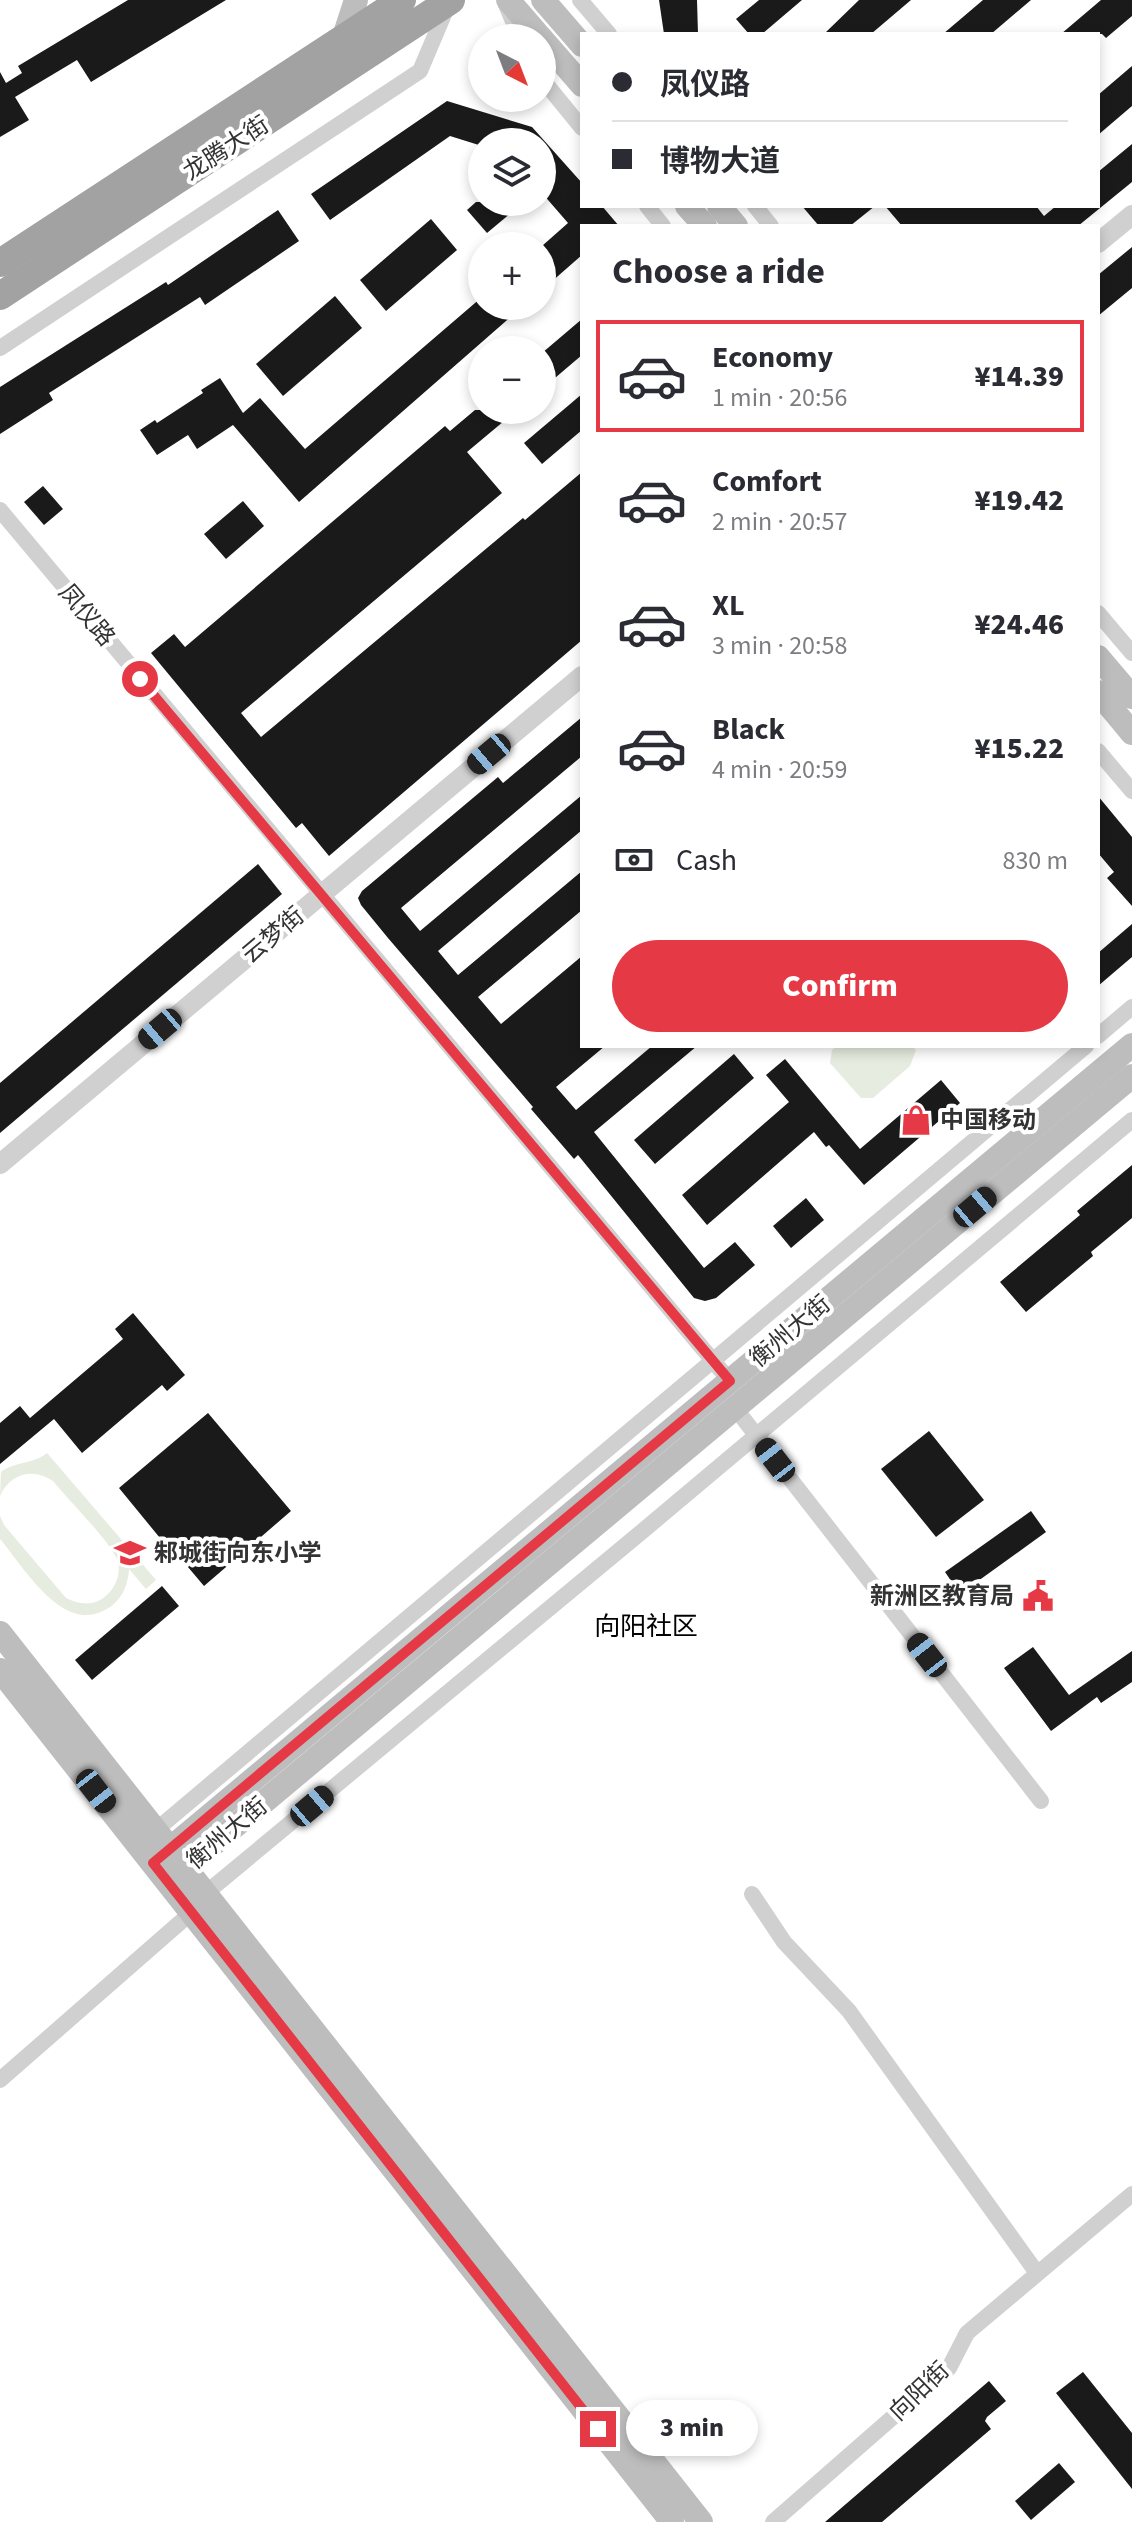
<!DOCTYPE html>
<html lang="en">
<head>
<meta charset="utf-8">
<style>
  :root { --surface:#fff; --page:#f7f7f7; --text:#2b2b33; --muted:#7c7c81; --line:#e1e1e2; --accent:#e63946 }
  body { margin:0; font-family:"Source Sans 3","Noto Sans SC",sans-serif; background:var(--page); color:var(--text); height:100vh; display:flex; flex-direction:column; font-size:30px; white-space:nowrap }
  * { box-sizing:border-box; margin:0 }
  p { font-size:26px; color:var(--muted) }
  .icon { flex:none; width:44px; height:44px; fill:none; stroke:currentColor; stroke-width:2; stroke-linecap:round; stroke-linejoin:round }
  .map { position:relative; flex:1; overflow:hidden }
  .drawer { position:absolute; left:580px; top:224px; width:520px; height:824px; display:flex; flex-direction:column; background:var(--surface); border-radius:0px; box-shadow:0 4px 12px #0003 }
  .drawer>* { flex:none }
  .top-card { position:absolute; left:580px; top:32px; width:520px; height:176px; border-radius:0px; box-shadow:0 4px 12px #0003; display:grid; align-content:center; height:176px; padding:0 32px; background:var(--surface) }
  .needle { width:52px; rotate:138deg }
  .tools { position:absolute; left:468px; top:24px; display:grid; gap:16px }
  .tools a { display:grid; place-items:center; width:88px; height:88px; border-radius:50%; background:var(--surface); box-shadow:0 4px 12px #0003; font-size:40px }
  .end { position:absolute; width:36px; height:36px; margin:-18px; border:10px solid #e63946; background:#fff; box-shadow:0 0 0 4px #fff }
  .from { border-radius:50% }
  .bubble { position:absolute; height:56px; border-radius:28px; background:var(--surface); box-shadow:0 4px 12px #0003; font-size:26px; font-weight:800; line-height:56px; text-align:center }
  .car { position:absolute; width:24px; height:48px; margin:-24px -12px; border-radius:10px; box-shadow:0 0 6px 2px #0007; background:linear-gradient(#222 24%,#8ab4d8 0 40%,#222 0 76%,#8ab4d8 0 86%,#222 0) }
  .top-card b { display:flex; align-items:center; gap:28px; height:76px; font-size:30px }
  .top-card b+b { border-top:2px solid var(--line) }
  .top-card i { width:20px; height:20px; background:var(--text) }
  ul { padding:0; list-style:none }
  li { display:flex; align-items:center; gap:24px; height:112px; margin:0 16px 12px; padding:0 16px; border:4px solid transparent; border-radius:0px }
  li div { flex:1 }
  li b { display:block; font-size:30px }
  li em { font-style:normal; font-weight:800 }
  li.current { border-color:var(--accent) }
  li>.icon { width:72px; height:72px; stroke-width:1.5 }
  h2 { padding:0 32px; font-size:36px; line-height:96px }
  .pay { display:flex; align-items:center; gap:20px; height:88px; padding:0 32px; font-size:30px }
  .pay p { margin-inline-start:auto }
  .primary-button { display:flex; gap:16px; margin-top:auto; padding:16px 32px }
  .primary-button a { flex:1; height:92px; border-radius:48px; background:var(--accent); color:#fff; font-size:32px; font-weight:800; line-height:92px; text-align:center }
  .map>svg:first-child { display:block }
</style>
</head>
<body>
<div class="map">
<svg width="1132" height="2522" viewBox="0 0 1132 2522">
  <rect width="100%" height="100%" fill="#fff"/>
  <!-- green -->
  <g fill="#e6ecdf">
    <path d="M837,1046H912L916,1050L910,1066L873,1098H861L830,1063L832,1050Z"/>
    <path d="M47,1453L156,1580L146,1589L129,1569C128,1586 121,1602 105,1610C62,1634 24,1567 0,1539V1516L4,1525L66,1598C78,1604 90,1606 102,1599C116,1590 124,1570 115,1555C102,1533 71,1503 54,1482C34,1467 10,1473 0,1496L1,1472C16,1461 34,1464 47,1453Z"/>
  </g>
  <!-- building -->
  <g fill="#1a1a1a">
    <path d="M128,0H226L91,82L77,60L15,97L29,120L0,137V72L6,83L22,73L18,66Z"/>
    <path d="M659,0H697L698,34H664Z"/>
    <path d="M759,0H802L762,34H749L736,19Z"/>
    <path d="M859,0H911L871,34H824Z"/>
    <path d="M983,0H1031L991,34H943Z"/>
    <path d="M1101,0H1132V16L1106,38L1102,34H1061Z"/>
    <path d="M1132,66V106L1098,135V95Z"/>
    <path d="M447,101L532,127L582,183V206H602L619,226H582V255L542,290V246L568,223L542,193V142H482V146L450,136L330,220L311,194Z"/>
    <path d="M1132,144V182L1078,226H902L885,206H1036L1044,216L1056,206H1098V172Z"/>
    <path d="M476,202H524L487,233L467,210Z"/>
    <path d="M802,206H875L850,226H819Z"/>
    <path d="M278,210L299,241L205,305L200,297L49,393L53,400L0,434V387L166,282L168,285Z"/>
    <path d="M431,219L457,250L386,311L360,280Z"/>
    <path d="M1132,247V288L1098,316V275Z"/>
    <path d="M335,296L362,328L283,396L256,364Z"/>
    <path d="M482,297V306H523L299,502L233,425L197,449L188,435L157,455L140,430L155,420L157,423L203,393L201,390L220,378L243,413L260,398L305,449Z"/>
    <path d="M582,319V355L542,389V353Z"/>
    <path d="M582,394V430L542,464L524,443Z"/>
    <path d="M475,410H517L467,452L502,493L241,713L261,737L523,518L525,520L582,472V640L329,856L302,823L296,828L151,653L174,634L185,647L445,426L450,431Z"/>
    <path d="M43,486L63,509L44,525L24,502Z"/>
    <path d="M243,501L264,526L226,559L204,534Z"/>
    <path d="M582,717V756L401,908L420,931L582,795V830L438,951L458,975L582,871V910L478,997L501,1024L582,956V1046H605L556,1087L576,1110L652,1046H697L594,1132L704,1268L735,1242L755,1265L716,1298L705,1301L694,1298L578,1155L574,1159L531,1109L533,1107L388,938L361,905L358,898L362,891L498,777L503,783Z"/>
    <path d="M1098,796L1132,837V906L1107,878L1114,872L1098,853Z"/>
    <path d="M258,864L282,894L0,1133V1083Z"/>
    <path d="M1132,924V957L1098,986V953Z"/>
    <path d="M734,1054L754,1078L655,1164L634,1140Z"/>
    <path d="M785,1059L860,1149L941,1080L960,1103L864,1185L829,1145L826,1147L814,1132L707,1225L682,1195L789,1102L766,1075Z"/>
    <path d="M1132,1165V1218L1091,1252L1093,1256L1026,1312L1000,1282L1080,1215L1077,1211Z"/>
    <path d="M806,1198L824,1220L791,1248L773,1226Z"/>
    <path d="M133,1313L185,1375L167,1391L162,1385L82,1453L54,1419L0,1464V1423L20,1406L30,1418L123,1339L115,1329Z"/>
    <path d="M208,1413L291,1511L204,1586L171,1547L169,1549L119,1488Z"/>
    <path d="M929,1431L984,1500L936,1537L881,1469Z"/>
    <path d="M1031,1511L1046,1532L960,1594L945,1572Z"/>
    <path d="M162,1586L179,1606L92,1680L75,1660Z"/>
    <path d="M1033,1647L1069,1695L1132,1651V1682L1101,1703L1097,1697L1051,1731L1004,1668Z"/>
    <path d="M1083,2372L1132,2433V2489L1056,2393Z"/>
    <path d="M989,2381L1006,2401L987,2417L985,2421L991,2429L882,2522H825Z"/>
    <path d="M1059,2463L1075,2482L1031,2520L1015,2501Z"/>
  </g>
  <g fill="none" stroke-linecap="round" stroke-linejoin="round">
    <!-- minor -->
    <g stroke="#d0d0d0" stroke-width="16">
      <path d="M580,0L609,34"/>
      <path d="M506,5L520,38"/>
      <path d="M542,79L582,128"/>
      <path d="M647,206L663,226"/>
      <path d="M755,206L771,226"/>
      <path d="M0,348L420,71L448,5"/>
      <path d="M0,510L730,1381"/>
      <path d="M1098,613L1132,653"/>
      <path d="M1098,751L1132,791"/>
      <path d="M1098,1036L1132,1007"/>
      <path d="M735,1408L1041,1801"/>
      <path d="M156,1830L1086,1046"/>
      <path d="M206,1893L645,1529L1132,1120"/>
      <path d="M752,1894L784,1942L849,2011L1037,2273"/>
      <path d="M0,2080L192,1912"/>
      <path d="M773,2522L949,2368L967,2333L1132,2194"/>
    </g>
    <!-- tertiary -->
    <g stroke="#d0d0d0" stroke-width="20">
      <path d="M1098,243L1132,215"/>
      <path d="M0,1164L582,676"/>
    </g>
    <!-- secondary -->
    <g stroke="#bdbdbd" stroke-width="24">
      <path d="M508,0L541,38"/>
      <path d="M543,0L582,45"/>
      <path d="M542,39L582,85"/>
      <path d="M343,40L356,0"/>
      <path d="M687,206L705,226"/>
      <path d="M719,206L736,226"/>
      <path d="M1098,657L1132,697"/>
      <path d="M1098,692L1132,733"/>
      <path d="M0,1633L701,2522"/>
      <path d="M0,1670L672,2522"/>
      <path d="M153,1863L1132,1045"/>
      <path d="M168,1882L1132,1076"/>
    </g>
    <!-- trunk -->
    <g stroke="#a2a2a2" stroke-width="28">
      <path d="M0,263L402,0"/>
      <path d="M0,296L451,0"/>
    </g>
  </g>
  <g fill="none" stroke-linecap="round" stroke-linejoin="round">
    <!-- route -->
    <path stroke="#e63946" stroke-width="10" d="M140,679L730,1381L153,1863L598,2429"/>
  </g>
  <!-- icons -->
  <defs>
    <symbol id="shop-bare" viewBox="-9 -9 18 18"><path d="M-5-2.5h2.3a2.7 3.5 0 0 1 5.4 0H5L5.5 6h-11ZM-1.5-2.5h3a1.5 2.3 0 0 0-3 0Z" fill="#e63946" stroke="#fff" stroke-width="2.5" paint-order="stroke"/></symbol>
    <symbol id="school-bare" viewBox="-9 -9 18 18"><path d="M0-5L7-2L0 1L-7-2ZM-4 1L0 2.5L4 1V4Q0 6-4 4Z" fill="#e63946" stroke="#fff" stroke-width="2.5" paint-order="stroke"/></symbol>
    <symbol id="civic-bare" viewBox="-9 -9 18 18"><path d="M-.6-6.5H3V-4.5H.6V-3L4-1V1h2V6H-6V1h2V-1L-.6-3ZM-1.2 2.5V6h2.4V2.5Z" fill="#e63946" stroke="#fff" stroke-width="2.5" paint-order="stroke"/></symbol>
  </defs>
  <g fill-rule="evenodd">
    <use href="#shop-bare" x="894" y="1098" width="44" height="44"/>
    <use href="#school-bare" x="108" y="1531" width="44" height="44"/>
    <use href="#civic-bare" x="1016" y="1574" width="44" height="44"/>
  </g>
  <g text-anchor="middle" stroke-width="8" stroke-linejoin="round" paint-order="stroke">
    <!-- street labels -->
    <g font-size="24" fill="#333" stroke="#fff">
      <text transform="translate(226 148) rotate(-33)" y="8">龙腾大街</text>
      <text transform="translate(87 615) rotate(50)" y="8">凤仪路</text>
      <text transform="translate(273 935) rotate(-40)" y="8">云梦街</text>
      <text transform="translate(790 1331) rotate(-40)" y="8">衡州大街</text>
      <text transform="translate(227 1833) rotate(-40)" y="8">衡州大街</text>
      <text transform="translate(919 2391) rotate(-44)" y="8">向阳街</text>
    </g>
    <!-- poi labels -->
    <g font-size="24" font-weight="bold" fill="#333" stroke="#fff" text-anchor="start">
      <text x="940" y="1128">中国移动</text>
      <text x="154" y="1561">邾城街向东小学</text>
      <text x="1014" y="1604" text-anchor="end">新洲区教育局</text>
    </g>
    <!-- neighbourhood labels -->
    <g font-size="26" fill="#000" stroke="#fff">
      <text x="646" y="1635">向阳社区</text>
    </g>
  </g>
</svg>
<div class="tools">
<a><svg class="needle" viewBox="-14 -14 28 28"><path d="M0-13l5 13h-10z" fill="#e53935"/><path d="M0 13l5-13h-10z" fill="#7c7c81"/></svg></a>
<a><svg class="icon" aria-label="layers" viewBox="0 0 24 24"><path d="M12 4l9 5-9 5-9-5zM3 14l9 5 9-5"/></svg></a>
<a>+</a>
<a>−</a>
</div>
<i class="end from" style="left:140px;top:679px"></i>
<i class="end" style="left:598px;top:2429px"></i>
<div class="bubble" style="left:626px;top:2400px;width:132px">3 min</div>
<i class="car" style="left:489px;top:754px;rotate:230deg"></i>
<i class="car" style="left:160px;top:1029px;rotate:230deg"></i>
<i class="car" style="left:975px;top:1207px;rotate:50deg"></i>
<i class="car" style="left:775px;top:1460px;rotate:322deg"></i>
<i class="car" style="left:927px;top:1655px;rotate:322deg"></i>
<i class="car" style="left:96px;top:1791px;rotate:142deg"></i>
<i class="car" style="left:312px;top:1806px;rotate:50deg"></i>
<div class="top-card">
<b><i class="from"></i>凤仪路</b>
<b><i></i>博物大道</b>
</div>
<section class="drawer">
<h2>Choose a ride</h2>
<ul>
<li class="current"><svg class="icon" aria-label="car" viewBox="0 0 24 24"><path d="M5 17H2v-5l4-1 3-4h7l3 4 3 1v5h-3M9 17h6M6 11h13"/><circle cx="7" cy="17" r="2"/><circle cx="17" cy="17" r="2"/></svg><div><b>Economy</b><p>1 min · 20:56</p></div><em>¥14.39</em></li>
<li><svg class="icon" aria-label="car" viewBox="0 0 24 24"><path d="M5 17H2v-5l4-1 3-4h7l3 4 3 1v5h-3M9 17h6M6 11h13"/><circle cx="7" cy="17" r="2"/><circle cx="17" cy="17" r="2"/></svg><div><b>Comfort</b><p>2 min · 20:57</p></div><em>¥19.42</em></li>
<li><svg class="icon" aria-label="car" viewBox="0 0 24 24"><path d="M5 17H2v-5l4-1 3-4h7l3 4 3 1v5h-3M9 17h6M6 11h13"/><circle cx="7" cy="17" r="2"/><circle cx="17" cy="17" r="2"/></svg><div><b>XL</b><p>3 min · 20:58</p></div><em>¥24.46</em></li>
<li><svg class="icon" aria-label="car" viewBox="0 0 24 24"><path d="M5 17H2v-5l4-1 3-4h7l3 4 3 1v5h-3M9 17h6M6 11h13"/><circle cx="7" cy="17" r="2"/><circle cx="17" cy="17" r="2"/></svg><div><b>Black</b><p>4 min · 20:59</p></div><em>¥15.22</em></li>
</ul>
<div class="pay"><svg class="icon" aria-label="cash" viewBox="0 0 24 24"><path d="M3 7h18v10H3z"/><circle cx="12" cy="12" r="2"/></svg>Cash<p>830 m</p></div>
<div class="primary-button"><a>Confirm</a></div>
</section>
</div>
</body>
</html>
